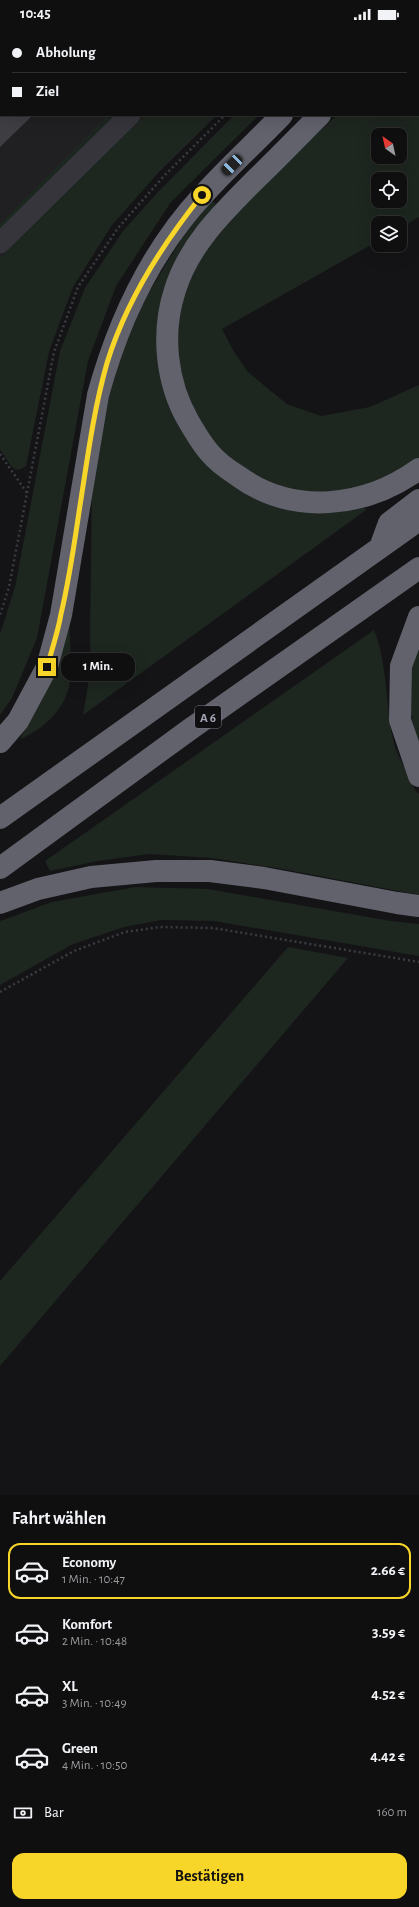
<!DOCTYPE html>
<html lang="de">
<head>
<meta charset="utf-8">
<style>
  :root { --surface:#0f0f10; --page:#1d1d1e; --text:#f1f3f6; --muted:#9b9c9f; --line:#2f2f30; --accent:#f8d529 }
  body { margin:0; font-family:"Alegreya Sans",sans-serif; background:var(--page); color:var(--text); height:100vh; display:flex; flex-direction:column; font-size:15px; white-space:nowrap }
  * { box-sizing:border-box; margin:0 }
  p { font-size:13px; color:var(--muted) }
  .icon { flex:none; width:22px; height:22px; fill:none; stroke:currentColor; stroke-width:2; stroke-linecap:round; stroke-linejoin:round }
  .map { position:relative; height:1467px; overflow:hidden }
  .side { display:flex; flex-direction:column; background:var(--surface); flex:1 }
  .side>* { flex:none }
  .guide { position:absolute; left:0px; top:0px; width:419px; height:88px; box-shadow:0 4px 16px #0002,0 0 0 1px var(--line); display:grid; align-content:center; height:88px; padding:0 12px; background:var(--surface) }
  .needle { width:26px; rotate:327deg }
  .controls { position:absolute; left:371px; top:100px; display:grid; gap:8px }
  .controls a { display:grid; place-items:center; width:36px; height:36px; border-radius:8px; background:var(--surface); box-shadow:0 4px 16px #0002,0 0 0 1px var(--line); font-size:20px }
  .end { position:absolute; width:18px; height:18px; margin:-9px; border:5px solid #f8d529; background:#111; box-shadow:0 0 0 2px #111 }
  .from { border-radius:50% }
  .bubble { position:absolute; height:28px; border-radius:12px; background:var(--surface); box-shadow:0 4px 16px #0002,0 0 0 1px var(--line); font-size:13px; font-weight:700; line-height:28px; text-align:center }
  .car { position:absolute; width:12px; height:24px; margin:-12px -6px; border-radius:5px; box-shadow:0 0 3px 1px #0007; background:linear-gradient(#222 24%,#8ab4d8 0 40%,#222 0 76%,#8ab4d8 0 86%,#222 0) }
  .guide b { display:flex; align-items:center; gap:14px; height:38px; font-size:15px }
  .guide b+b { border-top:1px solid var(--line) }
  .guide i { width:10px; height:10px; background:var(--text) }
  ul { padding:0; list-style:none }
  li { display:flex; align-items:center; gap:12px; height:56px; margin:0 8px 6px; padding:0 4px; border:2px solid transparent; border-radius:12px }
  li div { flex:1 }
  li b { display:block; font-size:15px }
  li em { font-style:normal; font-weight:700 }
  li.active { border-color:var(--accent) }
  li>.icon { width:36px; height:36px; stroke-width:1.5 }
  h2 { padding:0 12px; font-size:18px; line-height:48px }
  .pay { display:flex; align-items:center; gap:10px; height:44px; padding:0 12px; font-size:15px }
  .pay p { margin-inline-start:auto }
  .primary-button { display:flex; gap:8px; margin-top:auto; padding:8px 12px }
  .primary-button a { flex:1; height:46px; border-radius:12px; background:var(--accent); color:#111; font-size:16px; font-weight:700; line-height:46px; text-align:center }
  .status { display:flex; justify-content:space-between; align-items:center; height:28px; padding:0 20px; background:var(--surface); direction:ltr }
  .status svg { height:11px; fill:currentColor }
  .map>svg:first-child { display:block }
</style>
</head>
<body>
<div class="status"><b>10:45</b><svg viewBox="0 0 49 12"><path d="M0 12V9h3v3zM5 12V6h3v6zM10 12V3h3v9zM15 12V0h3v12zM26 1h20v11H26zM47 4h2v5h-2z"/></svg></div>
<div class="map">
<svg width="419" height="1467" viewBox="0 0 419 1467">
  <rect width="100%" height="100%" fill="#141416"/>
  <!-- built -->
  <path fill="#202023" d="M0,0H295L1,1V87H208L153,141L66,257L16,443L0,421Z"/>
  <!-- green -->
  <g fill="#1e2620" fill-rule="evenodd">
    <path d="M419,5V189L400,200V195H378V213L222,301L233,322L247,343L266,359L287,376L321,388L370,379L419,357V431L387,451L337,465L296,464L246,444L219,420L204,402L188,373L177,331L179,285L189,252L206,220L248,171L337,87H418ZM378,107H400V129H378ZM378,151H400V173H378Z"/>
    <path d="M108,87H116L0,202V196Z"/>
    <path d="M145,87H217L159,144L112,197L73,259L49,324L26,438L19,442L12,439L0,422V231Z"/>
    <path d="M234,87H259L171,174L116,258L88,333L37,610L12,670L0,687V606L15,559L60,323L85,260L123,203L158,164Z"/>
    <path d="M211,172L216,176L158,310L221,449L365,480L366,482L83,687L91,639L90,608L92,453L100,402L116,339L146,269L185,205Z"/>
    <path d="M69,586C69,608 72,631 70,653C67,680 43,702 20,711L42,670Z"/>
    <path d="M374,602C388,637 385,675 393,711C396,727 409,747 415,762L419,766V867L277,840L212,830L149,826L98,833L50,843L45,833Z"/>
    <path d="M419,611V721L409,677L411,640Z"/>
    <path d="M135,859L208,861L391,893L419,896V928L214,893L161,892L124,899L73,916L0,957V893L52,874Z"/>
    <path d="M288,919L348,930L0,1338V1253Z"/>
  </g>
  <!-- building -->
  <path fill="#3e3e43" d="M0,87H33L0,119Z"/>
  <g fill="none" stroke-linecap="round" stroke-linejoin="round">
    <!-- path -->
    <g stroke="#3b3c42" stroke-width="2.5" stroke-dasharray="2 3" stroke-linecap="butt">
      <path d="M311,1L312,0"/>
      <path d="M0,426L27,465L9,559L0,587"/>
      <path d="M27,465L54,324L78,259L118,200L164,148L225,87"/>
      <path d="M0,964L74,923L125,904L160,899L213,900L419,934"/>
    </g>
    <!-- minor -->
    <g stroke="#35353b" stroke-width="21">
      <path d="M215,1L216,0"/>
      <path d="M0,215L130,87"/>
    </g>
    <!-- highway -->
    <g stroke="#61626c" stroke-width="22">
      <path d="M368,1L369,0"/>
      <path d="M406,1L407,0"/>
      <path d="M320,87C298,109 277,131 255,152C222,185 189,217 175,262C161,305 166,355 189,394C195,404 201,415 209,424C217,434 227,441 238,448C293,488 365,480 419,441"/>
      <path d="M382,514L389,495L419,472"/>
      <path d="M419,589L401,638L400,692L419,748"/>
      <path d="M0,714L18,693L47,639L61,587L98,367C118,294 151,223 203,167C228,139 256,114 282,87"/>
      <path d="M0,790L419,492"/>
      <path d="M0,840L189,702L419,540"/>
      <path d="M0,875L38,861L91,849L156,843H210L264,850L397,875L419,878"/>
    </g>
  </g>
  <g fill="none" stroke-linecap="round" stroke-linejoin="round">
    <!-- route -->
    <path stroke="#f8d529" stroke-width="5" d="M47,639C52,621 58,604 61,586C69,553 74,518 79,484C87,434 93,384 107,335C126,273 161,218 202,167"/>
  </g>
  <g text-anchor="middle" stroke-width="4" stroke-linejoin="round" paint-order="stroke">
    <!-- shield labels -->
    <rect fill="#0f0f11" stroke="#787985" stroke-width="1" x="195" y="678" width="26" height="22" rx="3"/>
    <g font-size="13" font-weight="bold" fill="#a5a7b7">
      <text x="208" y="694">A 6</text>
    </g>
  </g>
</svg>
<div class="controls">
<a><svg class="needle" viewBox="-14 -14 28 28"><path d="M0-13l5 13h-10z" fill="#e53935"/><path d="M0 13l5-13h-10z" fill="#9b9c9f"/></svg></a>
<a><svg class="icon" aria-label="locate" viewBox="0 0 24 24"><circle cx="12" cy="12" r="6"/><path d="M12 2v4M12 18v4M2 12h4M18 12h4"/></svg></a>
<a><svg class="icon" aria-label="layers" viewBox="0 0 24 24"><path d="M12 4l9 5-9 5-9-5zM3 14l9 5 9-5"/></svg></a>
</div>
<i class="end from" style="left:202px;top:167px"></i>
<i class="end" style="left:47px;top:639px"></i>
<div class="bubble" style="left:61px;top:625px;width:74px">1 Min.</div>
<i class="car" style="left:232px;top:137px;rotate:225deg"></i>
<div class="guide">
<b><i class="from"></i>Abholung</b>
<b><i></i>Ziel</b>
</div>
</div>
<section class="side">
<h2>Fahrt wählen</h2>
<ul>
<li class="active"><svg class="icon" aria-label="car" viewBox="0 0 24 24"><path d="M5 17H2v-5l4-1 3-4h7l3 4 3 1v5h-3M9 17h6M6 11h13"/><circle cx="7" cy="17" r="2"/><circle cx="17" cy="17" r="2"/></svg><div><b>Economy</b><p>1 Min. · 10:47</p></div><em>2.66 €</em></li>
<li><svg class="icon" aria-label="car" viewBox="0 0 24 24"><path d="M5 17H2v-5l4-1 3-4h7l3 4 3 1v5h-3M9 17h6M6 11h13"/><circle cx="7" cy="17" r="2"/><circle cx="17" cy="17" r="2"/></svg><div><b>Komfort</b><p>2 Min. · 10:48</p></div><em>3.59 €</em></li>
<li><svg class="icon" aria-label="car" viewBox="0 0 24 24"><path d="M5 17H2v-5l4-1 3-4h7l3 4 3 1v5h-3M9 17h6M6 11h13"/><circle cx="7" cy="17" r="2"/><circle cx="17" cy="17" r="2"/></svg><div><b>XL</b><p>3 Min. · 10:49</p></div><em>4.52 €</em></li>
<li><svg class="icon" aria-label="car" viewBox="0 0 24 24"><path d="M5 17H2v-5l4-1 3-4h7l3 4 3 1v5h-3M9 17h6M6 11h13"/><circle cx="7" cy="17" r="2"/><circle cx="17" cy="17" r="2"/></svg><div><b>Green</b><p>4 Min. · 10:50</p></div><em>4.42 €</em></li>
</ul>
<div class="pay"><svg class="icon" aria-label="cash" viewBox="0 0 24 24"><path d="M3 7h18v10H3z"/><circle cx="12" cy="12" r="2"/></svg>Bar<p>160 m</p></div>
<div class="primary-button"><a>Bestätigen</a></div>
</section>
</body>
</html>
